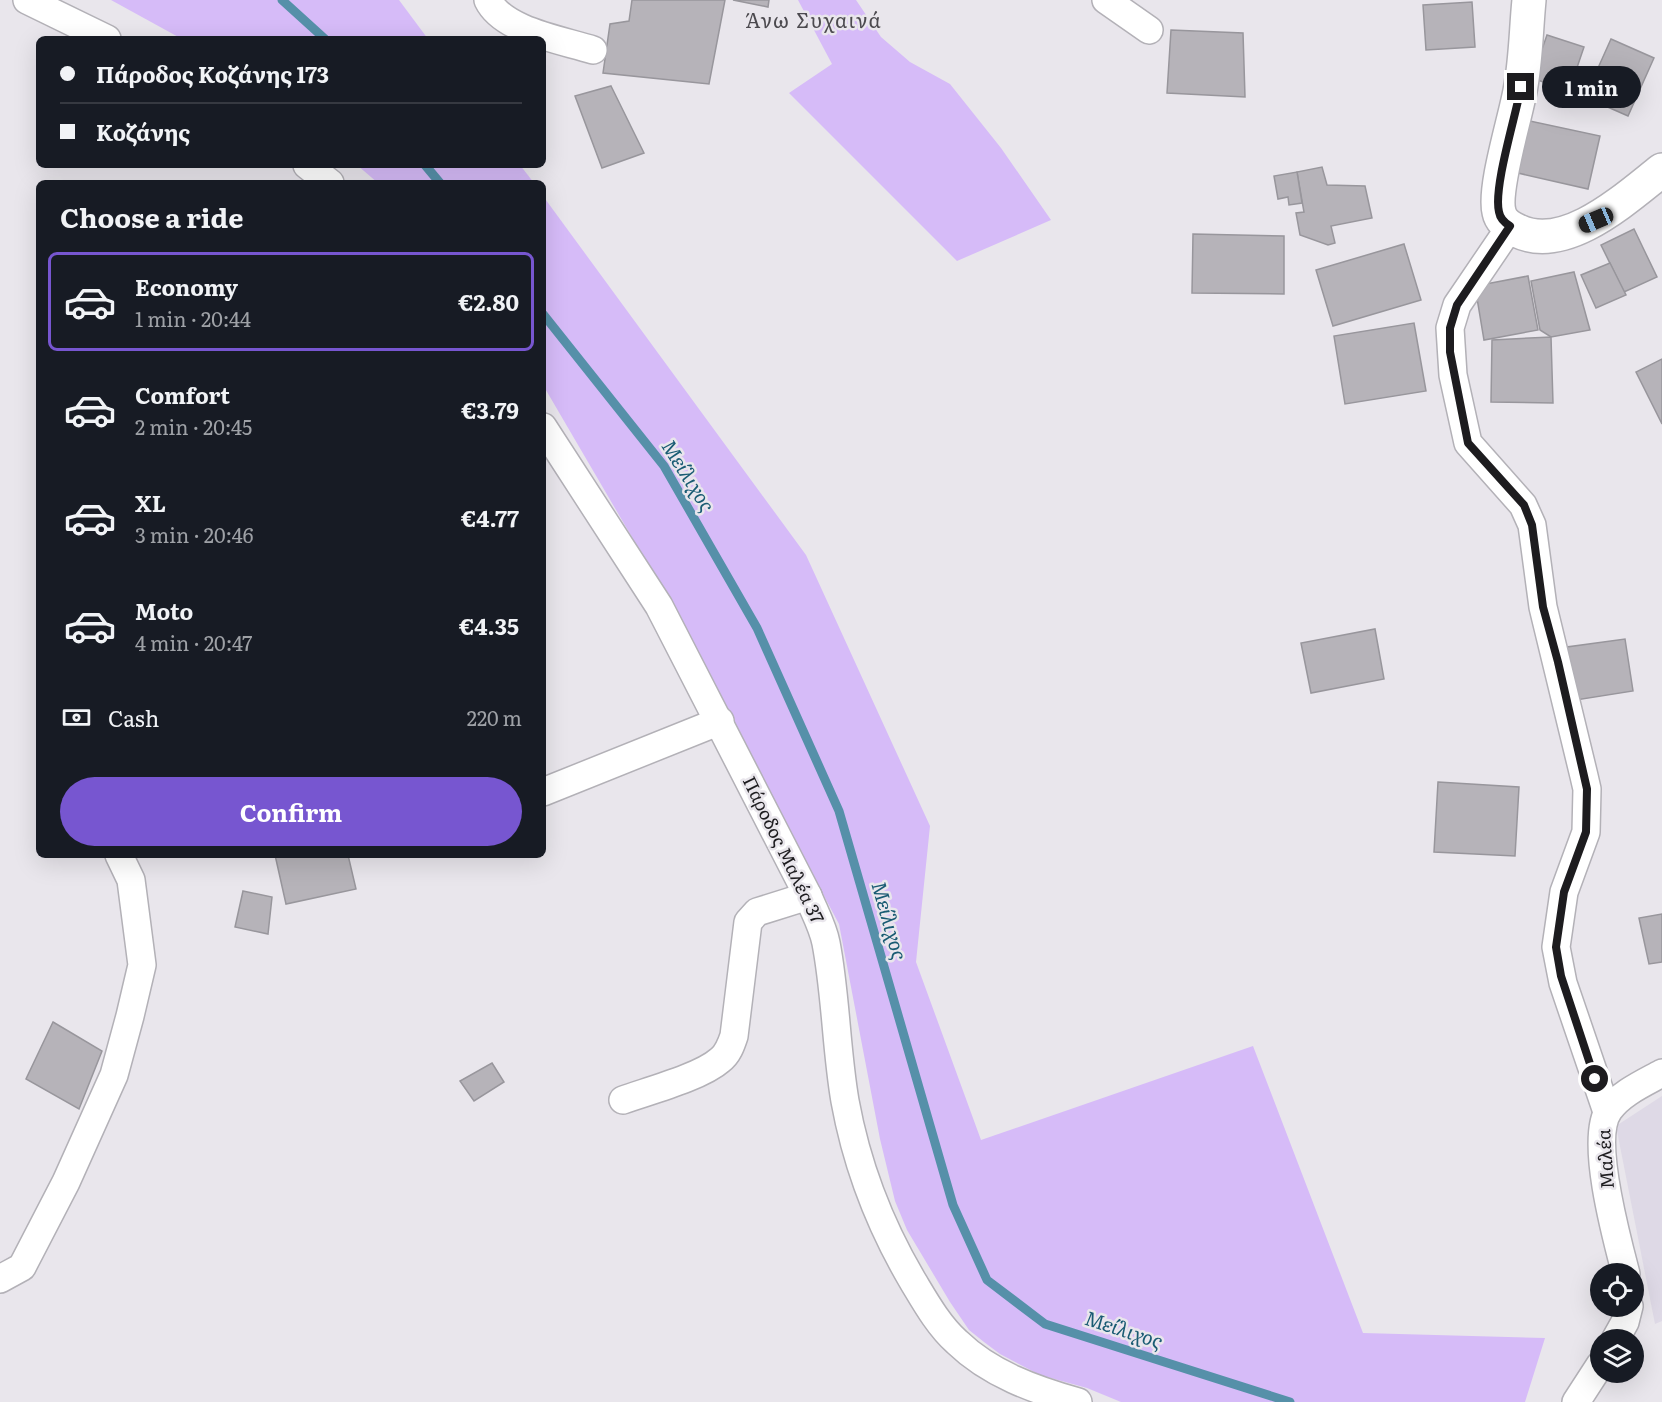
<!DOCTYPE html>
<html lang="en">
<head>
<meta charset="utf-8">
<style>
  :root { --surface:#171b24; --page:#20242c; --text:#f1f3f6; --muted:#9ea1a6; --line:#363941; --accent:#7756d0 }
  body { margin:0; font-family:Literata,serif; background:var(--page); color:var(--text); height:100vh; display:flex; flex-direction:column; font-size:22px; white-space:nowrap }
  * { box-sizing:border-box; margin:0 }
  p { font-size:20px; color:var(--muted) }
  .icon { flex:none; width:33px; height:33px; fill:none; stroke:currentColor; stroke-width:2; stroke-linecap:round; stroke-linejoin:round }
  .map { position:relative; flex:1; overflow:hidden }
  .panel { position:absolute; left:36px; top:180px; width:510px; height:678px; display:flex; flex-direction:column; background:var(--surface); border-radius:9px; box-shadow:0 6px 24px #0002 }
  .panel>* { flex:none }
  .banner { position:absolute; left:36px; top:36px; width:510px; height:132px; border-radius:9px; box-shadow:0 6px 24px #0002; display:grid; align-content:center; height:132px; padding:0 24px; background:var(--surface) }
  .buttons { position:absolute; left:1590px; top:1263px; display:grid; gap:12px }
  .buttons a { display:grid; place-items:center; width:54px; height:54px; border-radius:50%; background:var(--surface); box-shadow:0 6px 24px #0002; font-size:30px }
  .end { position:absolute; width:27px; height:27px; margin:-14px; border:8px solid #1d1c1f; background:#fff; box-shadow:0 0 0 3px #fff }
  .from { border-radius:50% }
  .bubble { position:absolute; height:42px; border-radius:21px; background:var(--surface); box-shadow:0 6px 24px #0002; font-size:20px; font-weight:700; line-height:42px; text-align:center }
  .car { position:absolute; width:18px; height:36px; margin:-18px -9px; border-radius:8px; box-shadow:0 0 4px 2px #0007; background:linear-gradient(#222 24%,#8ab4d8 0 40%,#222 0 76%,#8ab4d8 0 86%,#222 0) }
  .banner b { display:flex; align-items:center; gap:21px; height:57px; font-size:22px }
  .banner b+b { border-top:2px solid var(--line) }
  .banner i { width:15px; height:15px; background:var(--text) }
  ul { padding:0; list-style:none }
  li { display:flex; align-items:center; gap:18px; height:99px; margin:0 12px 9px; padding:0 12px; border:3px solid transparent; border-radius:9px }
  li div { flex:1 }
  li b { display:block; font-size:22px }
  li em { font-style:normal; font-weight:700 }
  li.active { border-color:var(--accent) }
  li>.icon { width:54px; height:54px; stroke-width:1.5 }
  h2 { padding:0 24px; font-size:27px; line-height:72px }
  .pay { display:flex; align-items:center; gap:15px; height:66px; padding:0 24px; font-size:22px }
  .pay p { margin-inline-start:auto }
  .cta { display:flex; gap:12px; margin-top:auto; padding:12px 24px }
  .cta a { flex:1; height:69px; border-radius:36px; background:var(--accent); color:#fff; font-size:24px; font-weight:700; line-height:69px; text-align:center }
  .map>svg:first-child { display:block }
</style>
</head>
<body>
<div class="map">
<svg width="1662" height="1402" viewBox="0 0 1662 1402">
  <rect width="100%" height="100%" fill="#e9e6ec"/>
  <!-- built -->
  <path fill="#ded9e6" d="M1662,1096V1321L1655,1324L1616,1126Z"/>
  <!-- green -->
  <g fill="#d6bbf8">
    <path d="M111,0H399L428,39H182Z"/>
    <path d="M798,0H856L881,37L910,62L950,84L1001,148L1051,220L957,261L789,93L832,64Z"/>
    <path d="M357,165H520L534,183H378Z"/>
    <path d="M543,196L806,555L930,826L916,962L981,1140L1253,1046L1363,1333L1545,1338L1525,1402H1121L1087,1388L1040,1375L1000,1354L984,1342L969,1330L950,1302L907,1230L895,1201L880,1139L839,924L633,539L543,385Z"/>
  </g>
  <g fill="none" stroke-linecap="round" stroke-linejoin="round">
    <!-- stream -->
    <g stroke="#5690a9" stroke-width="9">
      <path d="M282,0L325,39"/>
      <path d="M425,165L440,183"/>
      <path d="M543,314L664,466L757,628L839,811L953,1205L987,1280L1045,1324L1290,1402"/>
    </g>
  </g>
  <!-- building -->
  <g fill="#b6b3b9" stroke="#98969c" stroke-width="1.5">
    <path d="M632,0H725L709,84L603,73L610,24L629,21Z"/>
    <path d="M733,0H769L768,7Z"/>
    <path d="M1472,2L1475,47L1426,50L1423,5Z"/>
    <path d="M1171,30L1243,33L1245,97L1167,93Z"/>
    <path d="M1547,35L1584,47L1569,91L1532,78Z"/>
    <path d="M1611,39L1654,58L1628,116L1585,97Z"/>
    <path d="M611,86L644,153L602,168L575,96Z"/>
    <path d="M1520,119L1600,136L1588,189L1509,171Z"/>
    <path d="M1322,167L1327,185L1365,186L1372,218L1331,226L1335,243L1328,245L1300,235L1296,213L1304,212L1297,172Z"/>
    <path d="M1297,172L1302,203L1289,205L1288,197L1278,199L1274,176Z"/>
    <path d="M1634,229L1657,277L1624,292L1601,245Z"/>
    <path d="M1193,234L1284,236V294L1192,293Z"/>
    <path d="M1404,244L1421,300L1333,326L1316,270Z"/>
    <path d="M1610,263L1626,295L1596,308L1581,275Z"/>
    <path d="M1574,272L1590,330L1551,337L1540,330L1531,281Z"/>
    <path d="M1528,276L1538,330L1484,340L1475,286Z"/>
    <path d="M1414,323L1426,391L1345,404L1334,336Z"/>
    <path d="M1551,337L1553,403L1491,402L1492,340Z"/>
    <path d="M1662,359V424L1636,372Z"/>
    <path d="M1375,629L1384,679L1311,693L1301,643Z"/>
    <path d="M1625,639L1633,691L1576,700L1567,647Z"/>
    <path d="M1438,782L1519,787L1515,856L1434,852Z"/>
    <path d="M275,855H348L356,889L286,904Z"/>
    <path d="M243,891L272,897L268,934L235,927Z"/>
    <path d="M1662,914V962L1649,964L1639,918Z"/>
    <path d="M53,1022L102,1051L79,1109L26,1079Z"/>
    <path d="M492,1063L504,1082L474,1101L460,1081Z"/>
  </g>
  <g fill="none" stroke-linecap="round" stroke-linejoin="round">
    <defs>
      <g id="street">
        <path d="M27,0L107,39"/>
        <path d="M488,0C503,31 562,40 593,50"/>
        <path d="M1106,0L1149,30"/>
        <path d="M307,165L330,183"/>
        <path d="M1510,227L1457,305L1450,328L1453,375L1468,443L1523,505L1532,525L1543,607L1584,776L1587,789L1586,832L1564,892L1556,947L1563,983L1607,1112"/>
        <path d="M543,427L659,606L808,896C814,911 823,927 826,943C836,995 836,1049 845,1101C857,1167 880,1226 914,1283C926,1303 939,1326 957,1342C990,1374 1035,1390 1078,1402"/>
        <path d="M543,792L720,721"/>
        <path d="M623,1100C648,1091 701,1077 720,1060C728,1054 731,1045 734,1036L748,922L757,912L808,896"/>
        <path d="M1626,1274C1617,1240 1589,1138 1609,1110C1621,1093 1644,1083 1662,1073"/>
        <path d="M0,1279L22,1267L66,1182L114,1075L130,1016L142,965L131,880L119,855"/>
        <path d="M1615,1340L1625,1322L1629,1306"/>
        <path d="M1576,1402L1600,1365"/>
      </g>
      <path id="secondary" d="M1529,0C1526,30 1526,61 1520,91C1515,119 1493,189 1499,212C1501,222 1509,227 1518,231C1566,254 1626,198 1662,170"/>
    </defs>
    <!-- street casing -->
    <use href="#street" stroke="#b3b1b7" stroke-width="30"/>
    <!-- secondary casing -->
    <use href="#secondary" stroke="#b3b1b7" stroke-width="36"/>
    <!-- street -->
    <use href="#street" stroke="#fff" stroke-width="27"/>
    <!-- secondary -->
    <use href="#secondary" stroke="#fff" stroke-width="33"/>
  </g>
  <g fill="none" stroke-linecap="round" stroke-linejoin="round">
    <!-- route -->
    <path stroke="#1d1c1f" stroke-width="8" d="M1521,87C1516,115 1493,188 1499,212C1500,218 1505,223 1510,226L1457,305L1450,328V352L1468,443L1524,505L1532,525L1543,607L1558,662L1587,789L1586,832L1564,892L1556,947L1561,976L1595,1079"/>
  </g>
  <g text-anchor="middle" stroke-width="5" stroke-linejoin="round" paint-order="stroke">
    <!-- street labels -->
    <g font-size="18" fill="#1d1c1f" stroke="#e9e6ec">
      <text transform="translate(783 850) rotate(64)" y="6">Πάροδος Μαλέα 37</text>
      <text transform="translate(1606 1159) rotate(-94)" y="6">Μαλέα</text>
    </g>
    <!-- neighbourhood labels -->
    <g font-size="20" letter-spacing="1.5" fill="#4c4a4f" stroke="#e9e6ec">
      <text x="814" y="28">Άνω Συχαινά</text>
    </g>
    <!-- water labels -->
    <g font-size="20" font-style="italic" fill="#195b73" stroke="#e9e6ec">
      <text transform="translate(688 476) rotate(58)" y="7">Μείλιχος</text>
      <text transform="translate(889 921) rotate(74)" y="7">Μείλιχος</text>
      <text transform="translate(1124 1330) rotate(18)" y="7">Μείλιχος</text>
    </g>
  </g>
</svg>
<div class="buttons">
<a><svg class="icon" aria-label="locate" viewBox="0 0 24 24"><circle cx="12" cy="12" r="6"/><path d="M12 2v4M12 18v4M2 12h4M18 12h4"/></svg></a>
<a><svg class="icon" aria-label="layers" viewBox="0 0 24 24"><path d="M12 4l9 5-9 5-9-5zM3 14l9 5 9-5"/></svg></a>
</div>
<i class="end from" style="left:1595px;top:1079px"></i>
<i class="end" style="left:1521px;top:87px"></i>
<div class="bubble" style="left:1542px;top:66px;width:99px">1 min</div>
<i class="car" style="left:1596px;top:220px;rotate:247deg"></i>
<div class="banner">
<b><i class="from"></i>Πάροδος Κοζάνης 173</b>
<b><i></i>Κοζάνης</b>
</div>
<section class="panel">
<h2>Choose a ride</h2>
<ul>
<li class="active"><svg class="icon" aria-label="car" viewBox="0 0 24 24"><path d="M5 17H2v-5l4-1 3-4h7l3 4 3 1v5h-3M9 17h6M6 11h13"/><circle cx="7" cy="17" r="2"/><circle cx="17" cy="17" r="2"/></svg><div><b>Economy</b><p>1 min · 20:44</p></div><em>€2.80</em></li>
<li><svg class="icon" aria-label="car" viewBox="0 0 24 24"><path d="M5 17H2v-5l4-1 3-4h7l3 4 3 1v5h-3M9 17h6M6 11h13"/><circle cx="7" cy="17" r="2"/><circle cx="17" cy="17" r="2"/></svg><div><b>Comfort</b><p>2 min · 20:45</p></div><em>€3.79</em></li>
<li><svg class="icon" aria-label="car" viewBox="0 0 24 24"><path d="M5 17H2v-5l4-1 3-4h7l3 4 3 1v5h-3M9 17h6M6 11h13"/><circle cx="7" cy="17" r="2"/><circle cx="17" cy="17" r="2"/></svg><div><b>XL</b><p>3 min · 20:46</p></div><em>€4.77</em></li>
<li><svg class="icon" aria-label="car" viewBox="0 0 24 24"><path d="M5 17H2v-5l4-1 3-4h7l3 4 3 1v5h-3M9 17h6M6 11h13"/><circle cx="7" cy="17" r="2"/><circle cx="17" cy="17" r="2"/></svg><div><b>Moto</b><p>4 min · 20:47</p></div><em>€4.35</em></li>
</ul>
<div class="pay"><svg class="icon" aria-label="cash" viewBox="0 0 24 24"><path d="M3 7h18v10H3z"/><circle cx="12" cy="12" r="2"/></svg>Cash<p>220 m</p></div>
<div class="cta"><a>Confirm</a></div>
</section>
</div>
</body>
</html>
